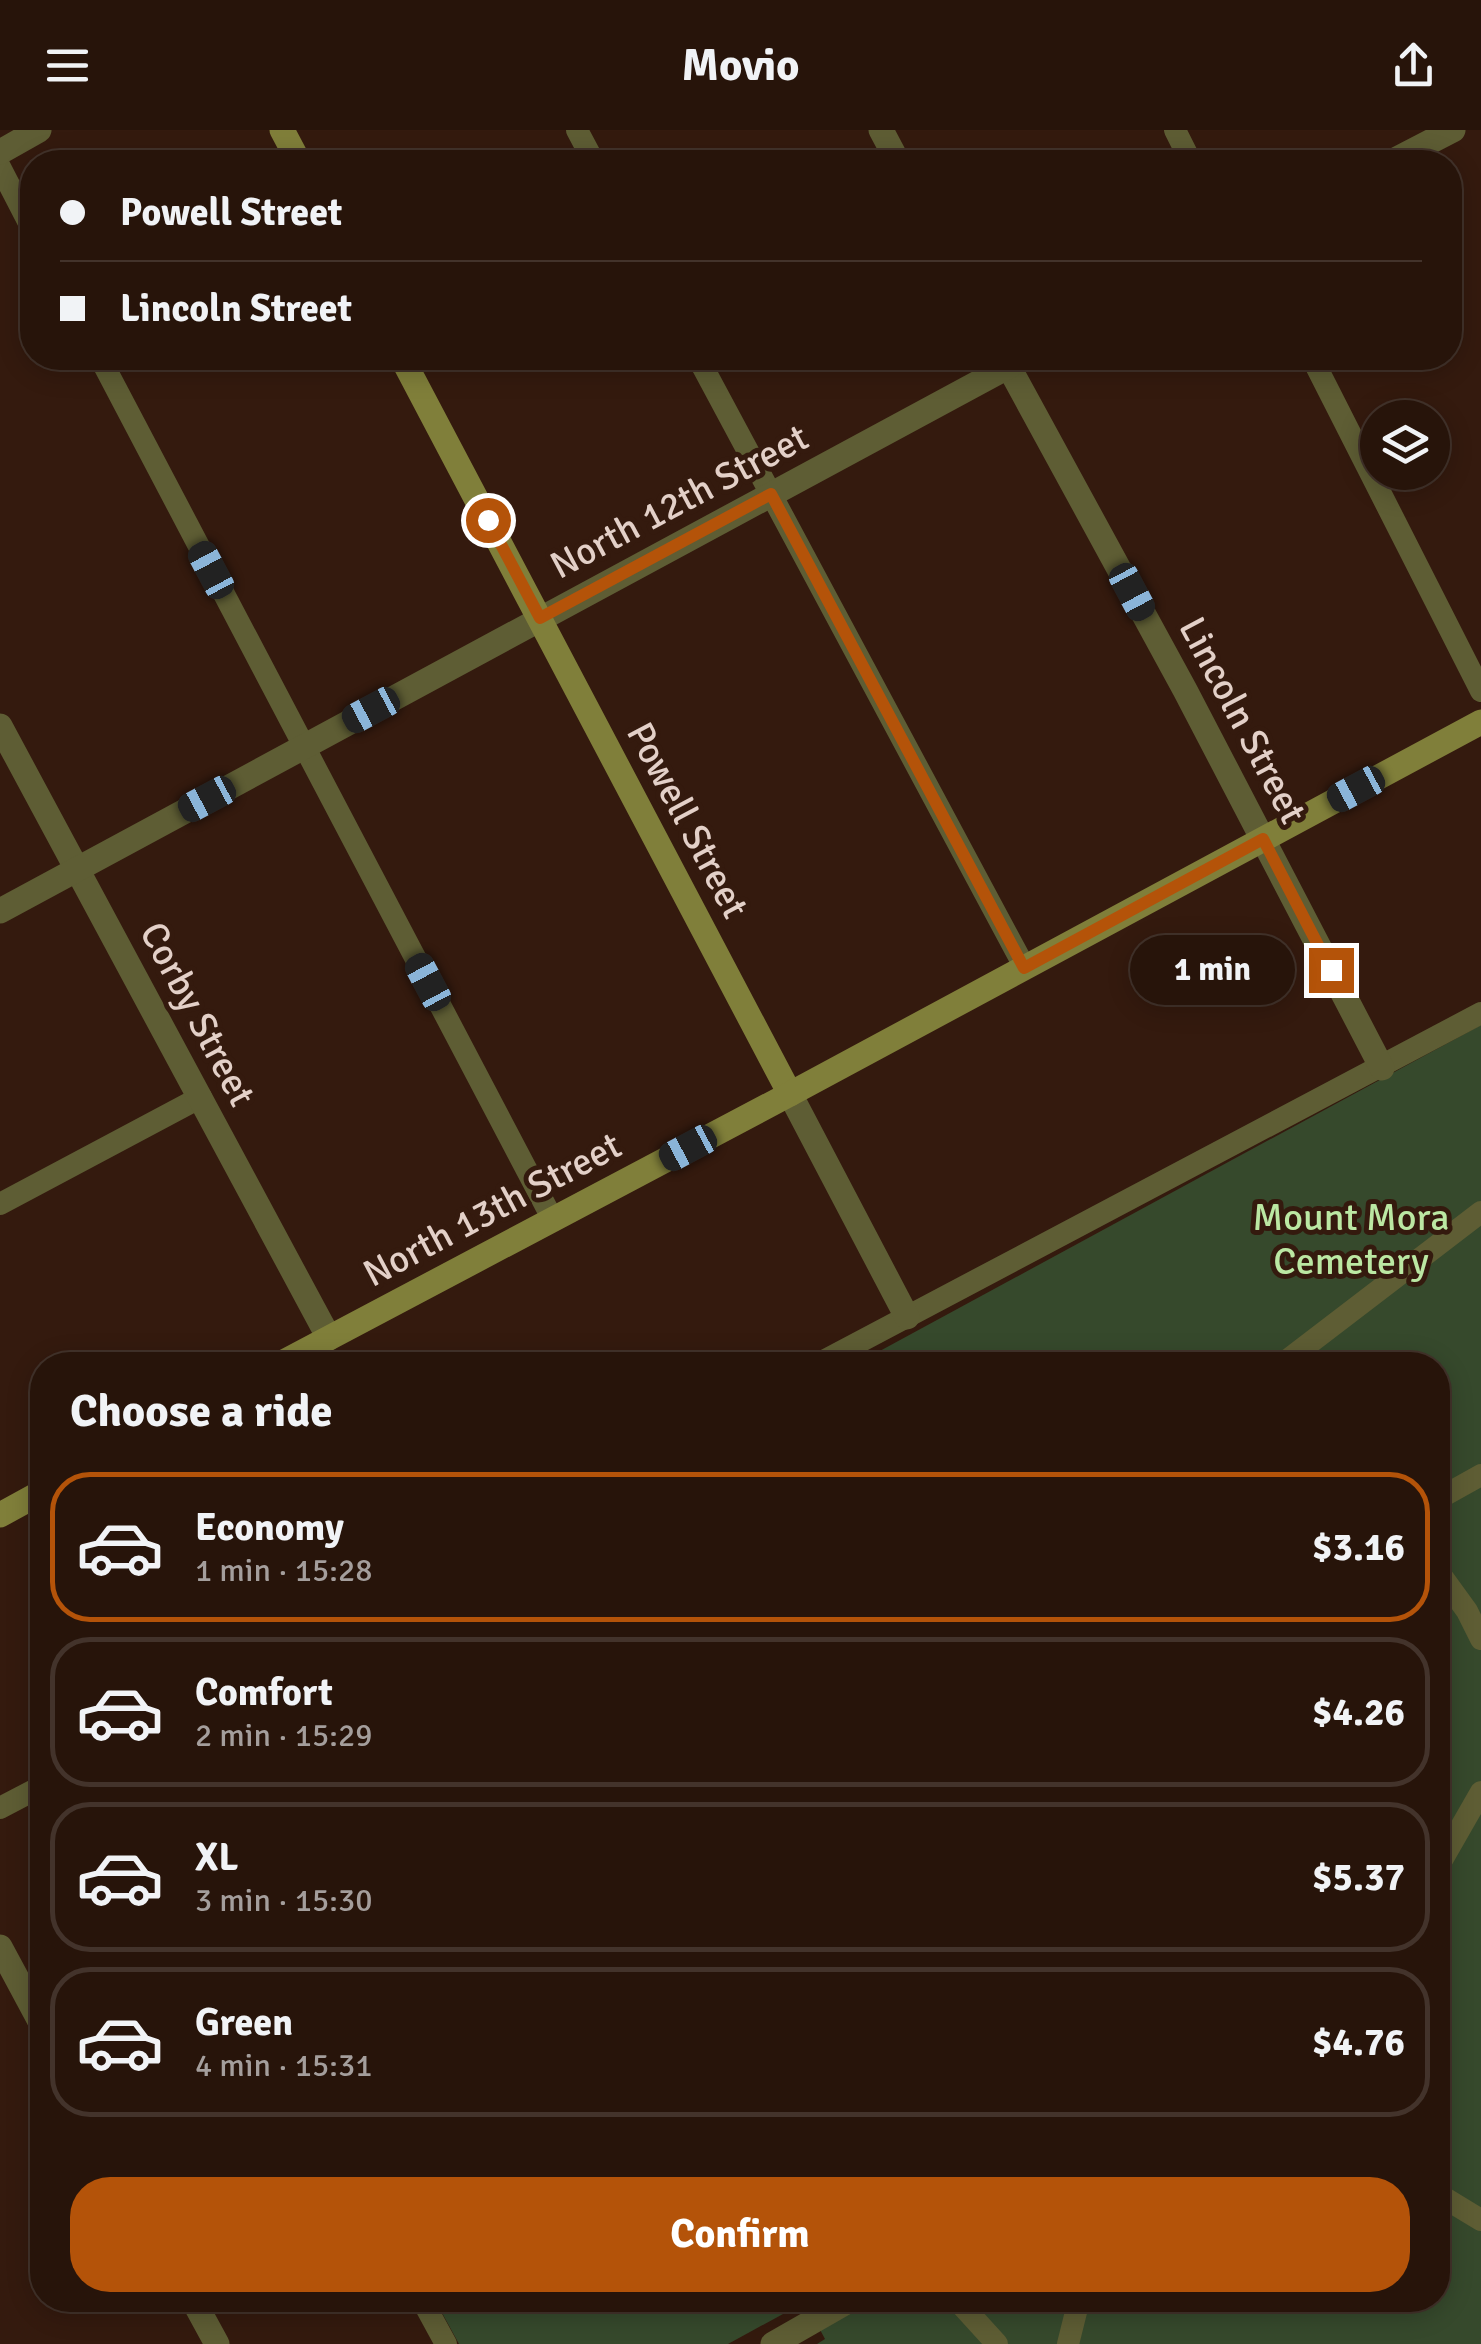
<!DOCTYPE html>
<html lang="en">
<head>
<meta charset="utf-8">
<style>
  :root { --surface:#27140a; --page:#332118; --text:#f1f3f6; --muted:#a49e9c; --line:#43332b; --accent:#b45309 }
  body { margin:0; font-family:Signika,sans-serif; background:var(--page); color:var(--text); height:100vh; display:flex; flex-direction:column; font-size:38px; white-space:nowrap }
  * { box-sizing:border-box; margin:0 }
  p { font-size:32px; color:var(--muted) }
  .icon { flex:none; width:55px; height:55px; fill:none; stroke:currentColor; stroke-width:2; stroke-linecap:round; stroke-linejoin:round }
  .map { position:relative; flex:1; overflow:hidden }
  .panel { position:absolute; left:30px; top:1222px; width:1420px; height:960px; display:flex; flex-direction:column; background:var(--surface); border-radius:40px; box-shadow:0 5px 25px #0003,0 0 0 2px var(--line) }
  .panel>* { flex:none }
  .hud { position:absolute; left:20px; top:20px; width:1442px; height:220px; border-radius:40px; box-shadow:0 5px 25px #0003,0 0 0 2px var(--line); display:grid; align-content:center; height:220px; padding:0 40px; background:var(--surface) }
  .controls { position:absolute; left:1360px; top:270px; display:grid; gap:20px }
  .controls a { display:grid; place-items:center; width:90px; height:90px; border-radius:50%; background:var(--surface); box-shadow:0 5px 25px #0003,0 0 0 2px var(--line); font-size:50px }
  .end { position:absolute; width:45px; height:45px; margin:-22px; border:12px solid #b45309; background:#fff; box-shadow:0 0 0 5px #fff }
  .from { border-radius:50% }
  .bubble { position:absolute; height:70px; border-radius:35px; background:var(--surface); box-shadow:0 5px 25px #0003,0 0 0 2px var(--line); font-size:32px; font-weight:700; line-height:70px; text-align:center }
  .car { position:absolute; width:30px; height:60px; margin:-30px -15px; border-radius:12px; box-shadow:0 0 8px 2px #0007; background:linear-gradient(#222 24%,#8ab4d8 0 40%,#222 0 76%,#8ab4d8 0 86%,#222 0) }
  .hud b { display:flex; align-items:center; gap:35px; height:95px; font-size:38px }
  .hud b+b { border-top:2px solid var(--line) }
  .hud i { width:25px; height:25px; background:var(--text) }
  ul { padding:0; list-style:none }
  li { display:flex; align-items:center; gap:30px; height:150px; margin:0 20px 15px; padding:0 20px; border:5px solid var(--line); border-radius:40px }
  li div { flex:1 }
  li b { display:block; font-size:38px }
  li em { font-style:normal; font-weight:700 }
  li.current { border-color:var(--accent) }
  li>.icon { width:90px; height:90px; stroke-width:1.5 }
  h2 { padding:0 40px; font-size:45px; line-height:120px }
  .button { display:flex; gap:20px; margin-top:auto; padding:20px 40px }
  .button a { flex:1; height:115px; border-radius:40px; background:var(--accent); color:#fff; font-size:40px; font-weight:700; line-height:115px; text-align:center }
  header { display:flex; justify-content:space-between; align-items:center; height:130px; padding:0 40px; background:var(--surface); font-size:45px; font-weight:700 }
  .map>svg:first-child { display:block }
</style>
</head>
<body>
<header><svg class="icon" aria-label="menu" viewBox="0 0 24 24"><path d="M4 6h16M4 12h16M4 18h16"/></svg>Movio<svg class="icon" aria-label="share" viewBox="0 0 24 24"><path d="M12 15V3M7 8l5-5 5 5M5 13v7h14v-7"/></svg></header>
<div class="map">
<svg width="1481" height="2214" viewBox="0 0 1481 2214">
  <rect width="100%" height="100%" fill="#341a0e"/>
  <!-- green -->
  <path fill="#36492c" d="M1481,895V2214H817L825,2209L805,2172L728,2214H459L435,2170H1438V1235H854Z"/>
  <g fill="none" stroke-linecap="round" stroke-linejoin="round">
    <!-- lane -->
    <g stroke="#5e5d34" stroke-width="22">
      <path d="M577,0L594,32"/>
      <path d="M1175,0L1191,32"/>
      <path d="M0,37L32,99"/>
      <path d="M100,228L552,1088"/>
      <path d="M698,228L1025,838"/>
      <path d="M1312,228L1481,561"/>
      <path d="M0,1074L201,967"/>
      <path d="M816,1235L1481,883"/>
      <path d="M1281,1235L1481,1082"/>
      <path d="M1438,1369L1481,1345"/>
      <path d="M1438,1441L1467,1481L1481,1509"/>
      <path d="M0,1678L42,1656"/>
      <path d="M1438,1737L1481,1662"/>
      <path d="M1438,2064L1481,2090"/>
      <path d="M422,2170L446,2214"/>
      <path d="M957,2170L997,2214"/>
      <path d="M1068,2214L1079,2170"/>
    </g>
    <!-- street -->
    <g stroke="#5e5d34" stroke-width="25">
      <path d="M881,0L898,32"/>
      <path d="M0,22L39,0"/>
      <path d="M1391,32L1453,0"/>
      <path d="M1004,228L1185,560L1382,938"/>
      <path d="M0,596L329,1208"/>
      <path d="M0,781L1024,228"/>
      <path d="M790,964L907,1187"/>
      <path d="M0,1817L42,1895"/>
      <path d="M193,2170L217,2214"/>
      <path d="M773,2214L850,2170"/>
    </g>
    <!-- secondary -->
    <g stroke="#807f3a" stroke-width="25">
      <path d="M282,0L299,32"/>
      <path d="M402,228L790,964"/>
      <path d="M278,1235L790,964L1481,592"/>
      <path d="M0,1385L42,1362"/>
    </g>
  </g>
  <g fill="none" stroke-linecap="round" stroke-linejoin="round">
    <!-- route -->
    <path stroke="#b45309" stroke-width="12" d="M488,390L540,488L771,364L1024,838L1263,709L1331,840"/>
  </g>
  <g text-anchor="middle" stroke-width="10" stroke-linejoin="round" paint-order="stroke">
    <!-- street labels -->
    <g font-size="38" fill="#e3d0c8" stroke="#341a0e">
      <text transform="translate(679 371) rotate(-28)" y="13">North 12th Street</text>
      <text transform="translate(1243 590) rotate(62)" y="13">Lincoln Street</text>
      <text transform="translate(688 690) rotate(62)" y="13">Powell Street</text>
      <text transform="translate(198 884) rotate(62)" y="13">Corby Street</text>
      <text transform="translate(492 1079) rotate(-28)" y="13">North 13th Street</text>
    </g>
    <!-- park labels -->
    <g font-size="38" fill="#bbe8a3" stroke="#341a0e">
      <text x="1351" y="1100">Mount Mora<tspan x="1351" dy="44">Cemetery</tspan></text>
    </g>
  </g>
</svg>
<div class="controls">
<a><svg class="icon" aria-label="layers" viewBox="0 0 24 24"><path d="M12 4l9 5-9 5-9-5zM3 14l9 5 9-5"/></svg></a>
</div>
<i class="end from" style="left:488px;top:390px"></i>
<i class="end" style="left:1331px;top:840px"></i>
<div class="bubble" style="left:1130px;top:805px;width:165px">1 min</div>
<i class="car" style="left:211px;top:440px;rotate:332deg"></i>
<i class="car" style="left:1132px;top:462px;rotate:152deg"></i>
<i class="car" style="left:371px;top:580px;rotate:242deg"></i>
<i class="car" style="left:1356px;top:659px;rotate:242deg"></i>
<i class="car" style="left:207px;top:669px;rotate:242deg"></i>
<i class="car" style="left:428px;top:852px;rotate:332deg"></i>
<i class="car" style="left:688px;top:1018px;rotate:242deg"></i>
<div class="hud">
<b><i class="from"></i>Powell Street</b>
<b><i></i>Lincoln Street</b>
</div>
<section class="panel">
<h2>Choose a ride</h2>
<ul>
<li class="current"><svg class="icon" aria-label="car" viewBox="0 0 24 24"><path d="M5 17H2v-5l4-1 3-4h7l3 4 3 1v5h-3M9 17h6M6 11h13"/><circle cx="7" cy="17" r="2"/><circle cx="17" cy="17" r="2"/></svg><div><b>Economy</b><p>1 min · 15:28</p></div><em>$3.16</em></li>
<li><svg class="icon" aria-label="car" viewBox="0 0 24 24"><path d="M5 17H2v-5l4-1 3-4h7l3 4 3 1v5h-3M9 17h6M6 11h13"/><circle cx="7" cy="17" r="2"/><circle cx="17" cy="17" r="2"/></svg><div><b>Comfort</b><p>2 min · 15:29</p></div><em>$4.26</em></li>
<li><svg class="icon" aria-label="car" viewBox="0 0 24 24"><path d="M5 17H2v-5l4-1 3-4h7l3 4 3 1v5h-3M9 17h6M6 11h13"/><circle cx="7" cy="17" r="2"/><circle cx="17" cy="17" r="2"/></svg><div><b>XL</b><p>3 min · 15:30</p></div><em>$5.37</em></li>
<li><svg class="icon" aria-label="car" viewBox="0 0 24 24"><path d="M5 17H2v-5l4-1 3-4h7l3 4 3 1v5h-3M9 17h6M6 11h13"/><circle cx="7" cy="17" r="2"/><circle cx="17" cy="17" r="2"/></svg><div><b>Green</b><p>4 min · 15:31</p></div><em>$4.76</em></li>
</ul>
<div class="button"><a>Confirm</a></div>
</section>
</div>
</body>
</html>
